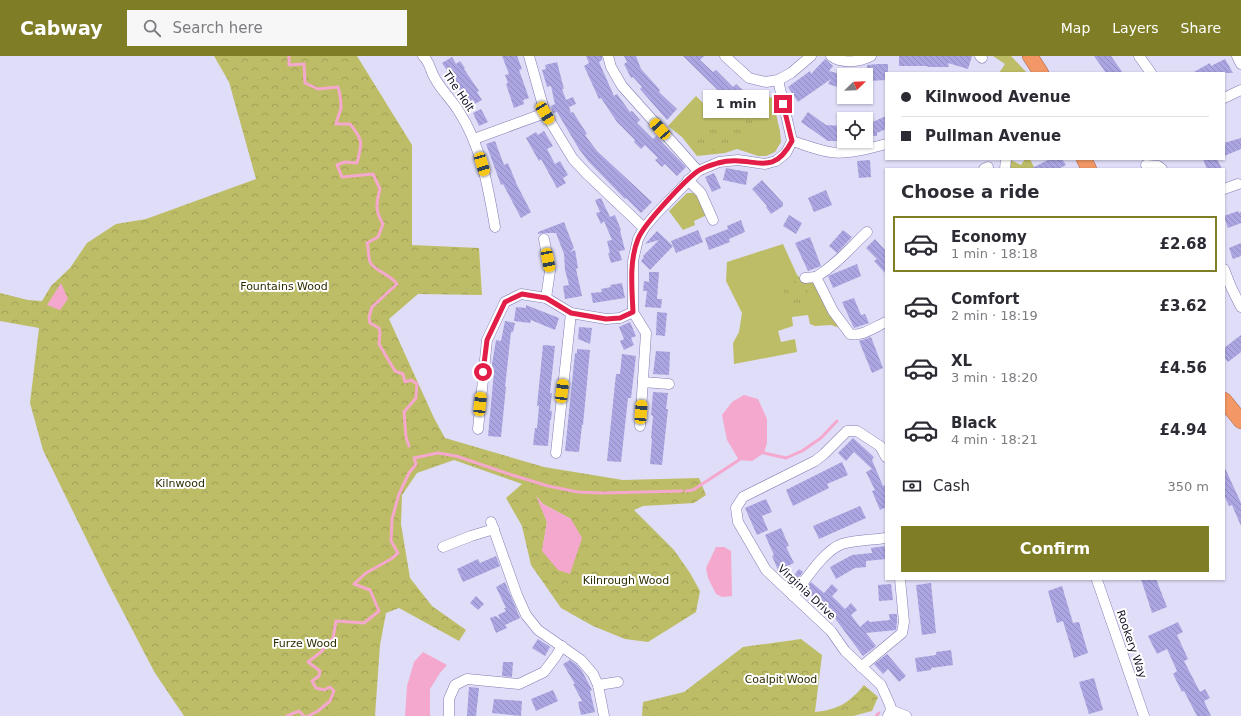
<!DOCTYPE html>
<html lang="en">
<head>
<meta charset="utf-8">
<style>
  :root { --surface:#fff; --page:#f7f7f7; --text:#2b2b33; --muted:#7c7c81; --line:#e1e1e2; --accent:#7f7e26 }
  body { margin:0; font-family:"DejaVu Sans",sans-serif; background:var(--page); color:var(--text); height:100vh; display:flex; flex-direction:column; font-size:15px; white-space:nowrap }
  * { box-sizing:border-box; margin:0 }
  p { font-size:13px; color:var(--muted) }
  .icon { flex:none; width:22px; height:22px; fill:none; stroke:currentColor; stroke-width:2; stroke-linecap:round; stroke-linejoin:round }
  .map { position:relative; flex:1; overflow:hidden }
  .details { position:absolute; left:885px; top:112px; width:340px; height:412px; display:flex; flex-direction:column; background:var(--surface); border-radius:0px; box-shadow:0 1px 3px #0004 }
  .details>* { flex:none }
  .top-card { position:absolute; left:885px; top:16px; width:340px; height:88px; border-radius:0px; box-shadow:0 1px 3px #0004; display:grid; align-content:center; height:88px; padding:0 16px; background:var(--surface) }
  .needle { width:26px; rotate:67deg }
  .fabs { position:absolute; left:837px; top:12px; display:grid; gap:8px }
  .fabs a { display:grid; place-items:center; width:36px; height:36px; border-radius:0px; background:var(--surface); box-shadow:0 1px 3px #0004; font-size:20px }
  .end { position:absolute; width:18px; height:18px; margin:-9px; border:5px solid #e11d48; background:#fff; box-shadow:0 0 0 2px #fff }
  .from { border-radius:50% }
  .bubble { position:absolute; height:28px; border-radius:0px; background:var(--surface); box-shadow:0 1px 3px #0004; font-size:13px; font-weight:600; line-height:28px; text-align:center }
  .car { position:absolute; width:12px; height:24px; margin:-12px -6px; border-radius:5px; box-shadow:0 0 3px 1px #0007; background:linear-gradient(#f5c518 24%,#345 0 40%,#f5c518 0 76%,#345 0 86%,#f5c518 0) }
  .top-card b { display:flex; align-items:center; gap:14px; height:38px; font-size:15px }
  .top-card b+b { border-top:1px solid var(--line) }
  .top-card i { width:10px; height:10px; background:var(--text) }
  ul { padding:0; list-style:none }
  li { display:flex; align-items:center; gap:12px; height:56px; margin:0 8px 6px; padding:0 8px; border:2px solid transparent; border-radius:0px }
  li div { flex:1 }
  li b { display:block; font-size:15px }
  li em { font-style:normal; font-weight:600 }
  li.current { border-color:var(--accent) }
  li>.icon { width:36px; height:36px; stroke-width:1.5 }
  h2 { padding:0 16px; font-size:18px; line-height:48px }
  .pay { display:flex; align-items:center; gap:10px; height:44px; padding:0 16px; font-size:15px }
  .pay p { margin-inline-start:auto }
  .primary-button { display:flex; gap:8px; margin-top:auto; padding:8px 16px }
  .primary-button a { flex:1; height:46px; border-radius:0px; background:var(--accent); color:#fff; font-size:16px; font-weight:600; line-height:46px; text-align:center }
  header { display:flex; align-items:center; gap:24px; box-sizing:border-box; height:56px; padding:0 20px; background:var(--accent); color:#fff }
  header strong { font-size:19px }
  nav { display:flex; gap:22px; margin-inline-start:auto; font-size:14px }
  .search { width:280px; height:36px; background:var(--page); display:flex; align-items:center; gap:10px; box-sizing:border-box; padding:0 14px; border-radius:0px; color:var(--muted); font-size:15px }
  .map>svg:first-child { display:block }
</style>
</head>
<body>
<header>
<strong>Cabway</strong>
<div class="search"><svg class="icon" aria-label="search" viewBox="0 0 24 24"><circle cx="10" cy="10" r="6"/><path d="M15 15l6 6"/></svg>Search here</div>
<nav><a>Map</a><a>Layers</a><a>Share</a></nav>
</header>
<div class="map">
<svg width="1241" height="660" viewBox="0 0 1241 660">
  <defs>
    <pattern id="forest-crowns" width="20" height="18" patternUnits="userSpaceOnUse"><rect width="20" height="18" fill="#bebd67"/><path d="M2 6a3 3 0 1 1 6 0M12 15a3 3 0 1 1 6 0" fill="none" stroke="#a2a159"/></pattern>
    <pattern id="park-tufts" width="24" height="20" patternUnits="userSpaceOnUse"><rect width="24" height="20" fill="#bebd67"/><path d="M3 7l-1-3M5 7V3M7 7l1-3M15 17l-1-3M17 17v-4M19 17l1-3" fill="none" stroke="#a2a159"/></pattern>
    <pattern id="building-back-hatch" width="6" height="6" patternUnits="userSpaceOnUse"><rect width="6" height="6" fill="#aba5e1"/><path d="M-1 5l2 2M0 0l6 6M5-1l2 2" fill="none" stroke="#928dc1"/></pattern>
  </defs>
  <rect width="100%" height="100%" fill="#dfddf7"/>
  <!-- grass -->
  <g fill="#bebd67">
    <path d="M993,0H1011L1027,17H999L1005,8Z"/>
    <path d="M757,38L773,42L778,67L780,75L781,86L775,96L766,100H758L737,93L725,97L697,100L682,81L668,70L696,40L717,61L737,60Z"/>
    <path d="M1025,103H1030L1035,113H1007L1011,104L1021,109Z"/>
    <path d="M687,137H696L707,159L694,165L695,169L683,174L669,155Z"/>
    <path d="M783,188L797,219L803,224L815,227L840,272L831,269L815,270L810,268L808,259L792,261L793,270L778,275L781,286L795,283L797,296L734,308L733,287L739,276L742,257L726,225L727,206Z"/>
  </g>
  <!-- forest -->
  <g fill="url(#forest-crowns)" fill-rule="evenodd">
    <path d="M214,0H357L412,89V189L479,192L482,239L418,238L389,263L434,362L445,382L544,411L623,424L699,422L706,439L694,447L643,450L634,454L674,494L690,517L700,535L696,556L648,586L625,583L593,570L561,552L531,509L522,470L506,442L522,428L454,404L417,417L402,439L401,468L410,522L432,550L466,574L459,585L399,552L386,557L380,589L375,660H184L155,617L146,600L107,525L43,394L30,347L39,272L0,265V237L28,244L42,245L51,230L70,212L87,187L116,168L146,163L256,123L229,26ZM537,441L543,448L571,463L542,495L547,466Z"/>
    <path d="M801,583L822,599L815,656C838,654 850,646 864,629L878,641L872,655L853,660H642L643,646L684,636L743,591Z"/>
  </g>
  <!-- park -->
  <g fill="url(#park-tufts)">
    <path d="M748,51L753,56L755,64L720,94L695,95L688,87L690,77L729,67Z"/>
    <path d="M792,224L806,231L809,240L804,251L795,254L788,252L781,228Z"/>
  </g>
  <!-- water -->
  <g fill="#f5a8ce">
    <path d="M61,227L68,243L60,254L47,249Z"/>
    <path d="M744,339L758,343L767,363V387L764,397L752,405L739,404L727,384L722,359L732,346Z"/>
    <path d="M536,440L543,448L571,463L582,482L570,518L558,514L542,495L547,466Z"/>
    <path d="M716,491H724L731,495L732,540L722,541L716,538L708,522L706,512Z"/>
    <path d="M423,596L447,609L440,617L430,633V660H405L407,630L414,606Z"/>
  </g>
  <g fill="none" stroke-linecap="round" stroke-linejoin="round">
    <!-- stream -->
    <g stroke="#f5a8ce" stroke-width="3">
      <path d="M289,0V9L304,8L305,27L318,33L338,31C340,37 341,45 341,52C340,57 337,62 336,68H350C364,85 362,87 357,107L345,106L337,109L342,121L373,118L380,133C376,148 375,155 383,168L378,181L367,187C369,193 368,201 370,206C374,215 390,218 397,228L372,251L369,261L370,267L379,272L380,276L379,288L395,315L403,318L405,326L411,324L417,328L416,342L404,356L406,381L409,390"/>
      <path d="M764,397L786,402L802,395L821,382L837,365"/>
      <path d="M686,435L693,434L739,404"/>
      <path d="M287,660L299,655L304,660"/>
      <path d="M308,660L318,655L330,645L334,635L330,631L324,634L316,632L312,625L319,620L320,615L308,606L321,596L333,582L336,565L364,567L379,555L370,534L354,528L366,517L391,503L398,497L391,485L392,463L399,438L409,417L416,408L414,402L438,397L456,400L512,419L548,430L578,436L602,437L682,435"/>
      <path d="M876,660L879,657"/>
    </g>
  </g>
  <!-- building -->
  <g fill="url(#building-back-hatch)">
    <path d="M502,0H517L522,13L519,14L529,42L523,44L524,48L514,52L506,28L508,27L505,19L509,18Z"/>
    <path d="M586,0H602V4L599,6L614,40L617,38L630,56L632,55L640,64L637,67L653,83L656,80L686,111L677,120L665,108L662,111L655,104L658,102L645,89L641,93L634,86L635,84L617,66L601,42L599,43L584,10L589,7Z"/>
    <path d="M624,0H636L641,13L660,34L659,36L677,53L667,64L640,33L642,31L633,21L631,22L624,8L627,6Z"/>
    <path d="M683,0H704L700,4L713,16L716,14L733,31L736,28L748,39L736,52Z"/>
    <path d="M899,0H972L968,13L948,7L949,11H928L927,10H899Z"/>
    <path d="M1094,0H1111L1123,17H1106Z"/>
    <path d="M452,1L456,8L460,5L465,12L464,13L479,35L477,36L482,44L473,49L467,41L465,42L442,7Z"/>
    <path d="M825,3L833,10L829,15L844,19V33L828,28L831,23L798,46L788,31L810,15L811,18Z"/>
    <path d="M1225,3L1233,17H1192L1210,7L1211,10Z"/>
    <path d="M557,6L564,33H562L566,44L573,41L576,48L569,51L571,57L573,56L587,78L585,79L597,95L652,146L641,157L626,142L625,143L588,105L579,93L557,56L553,57L551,50L555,48L554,44L551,30L547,31L542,14L546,13L545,9Z"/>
    <path d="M878,8H888V17H886V24L868,25L867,9Z"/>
    <path d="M481,53L488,66L479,70L473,57Z"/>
    <path d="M808,56L826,69L844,70V85H828L801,66Z"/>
    <path d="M886,60V73L877,77V80H866V69Z"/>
    <path d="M544,75L553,90L547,93L555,108L560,105L568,119L563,122L566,127L557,132L541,103L539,105L526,82L536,76L538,79Z"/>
    <path d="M1241,82V93L1224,100V87Z"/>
    <path d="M495,85L504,109L508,107L517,129L531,156L521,162L503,128L501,129L486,88Z"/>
    <path d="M1050,103H1062L1066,109L1058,113H1030Z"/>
    <path d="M1203,103H1217L1222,113H1207Z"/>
    <path d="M870,104L871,121L859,122L857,105Z"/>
    <path d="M726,112L748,116L746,129L723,124Z"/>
    <path d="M714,117L721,132L712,136L705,121Z"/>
    <path d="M762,124L783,147V150L771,158L766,151L767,150L752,133Z"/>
    <path d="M826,134L832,149L814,156L808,142Z"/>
    <path d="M601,142L610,161L615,159L621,174L620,175L625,194L619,195L622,204L611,207L608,197H610L607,185L612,184L604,165L601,168L596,157L600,156L595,144Z"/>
    <path d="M1238,155L1239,157L1241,156V167L1228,172L1224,160Z"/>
    <path d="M789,159L802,167L796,178L783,170Z"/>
    <path d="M741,164L745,176L729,183L730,186L709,194L705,182L728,173L727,170Z"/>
    <path d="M564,166L574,192L570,196L575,194L578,212L576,213L582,240L565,243L563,230L569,229L565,214L564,198L556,177H543L538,178V176Z"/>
    <path d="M698,174L703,186L676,197L671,185Z"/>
    <path d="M843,174L852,181L837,197L829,190Z"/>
    <path d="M657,175L673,190L650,214L641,205L644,201L643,200L659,184L645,188Z"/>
    <path d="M810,181L821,210L808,215L795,187Z"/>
    <path d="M875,183L886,195V218L874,205L877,203L866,192Z"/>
    <path d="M1241,187V200L1233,203L1229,192Z"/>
    <path d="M857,208L861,220L833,232L828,220Z"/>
    <path d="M649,216H659L657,243H662L661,252L645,251L647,235H643L644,225L649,226Z"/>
    <path d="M622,227L625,242L593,247L591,237L602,236L601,233L611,231L610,229Z"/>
    <path d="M854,242L861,259L865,258L869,267L854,272L842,246Z"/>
    <path d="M526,249L559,262L555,274L531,264L530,267L514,265L516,251L526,252Z"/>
    <path d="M657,256L667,257L665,280L656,279Z"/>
    <path d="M505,265L515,267L513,276H511L505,331H506L501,381L488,380L494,316H492V308L496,284L501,285Z"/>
    <path d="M630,266L636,280L631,282L634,289L624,294L620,285L624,283L619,271Z"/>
    <path d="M579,271L592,272L590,288L578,283Z"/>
    <path d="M1241,279V296L1228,306L1224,301V292Z"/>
    <path d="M871,281L883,312L872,317L859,285Z"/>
    <path d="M543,289L555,290L550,337H552L550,355H552L551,364H550L548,390L533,389L535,372H537L539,350H537Z"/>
    <path d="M577,293L590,294L583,369H582L579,396L565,395L575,297H577Z"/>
    <path d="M656,295L670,296L669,319L653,318Z"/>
    <path d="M622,298L636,300L631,342H628L621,406L607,405L616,318H620Z"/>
    <path d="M653,336L668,337L666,353H668L662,409L650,408L652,382H651L653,360L651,359Z"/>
    <path d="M853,382L874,401L872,404L883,430L886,429V451L880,454L872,435L875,434L866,416L872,413L854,396L846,405L838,397Z"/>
    <path d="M842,406L848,419L827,428L829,432L793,450L786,434Z"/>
    <path d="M1224,410L1241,447V470L1232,449L1229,450L1224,439Z"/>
    <path d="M766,443L772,456L762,460L768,474L757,479L745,452Z"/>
    <path d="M860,450L866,462L819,483L813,470Z"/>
    <path d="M781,472L789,490L786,491L794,507L778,514L772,500L774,499L765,479Z"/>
    <path d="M886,490V503L866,505V511L855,512L836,523L830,511L852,499L872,497L871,492Z"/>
    <path d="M496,500L500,510L463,526L457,513L478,503L480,507Z"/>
    <path d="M799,513L803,516L794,528L790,524Z"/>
    <path d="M1141,523H1156L1167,551L1152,557Z"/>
    <path d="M505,526L520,562L505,569L507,572L496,577L490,562L496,560L501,564L498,559L506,555L504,552H506L496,531Z"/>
    <path d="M811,526L824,537L832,528L838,534L832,540L845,553L851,547L857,554L851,559L860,571L868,564L870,566L890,564L889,558H897V566L896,574L866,577L876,590L863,600L834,561L833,562L823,552L825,551L805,534Z"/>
    <path d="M931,527L936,577L922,579L916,529Z"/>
    <path d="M891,528L893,544L879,545L878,529Z"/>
    <path d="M1062,530L1073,567L1079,566L1088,597L1074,602L1063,565L1057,567L1048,535Z"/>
    <path d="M476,540L484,548L478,554L470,547Z"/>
    <path d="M1178,566L1183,576L1177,579L1188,603L1184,605L1200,636L1205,633L1210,642L1204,645L1211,660H1197L1184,635L1182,636L1173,618L1177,615L1167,593L1157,598L1148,580Z"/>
    <path d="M538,583L550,591L545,600L532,592Z"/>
    <path d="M951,594L953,609L931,612V614L917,616L915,602L936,599V596Z"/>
    <path d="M887,598L906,620L899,626L888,613L883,618L874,608Z"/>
    <path d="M570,604L577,609L582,615L592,634L590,635L595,656L581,659L578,646L582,645L573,628H575L563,608Z"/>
    <path d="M503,606H513L512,621L502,620Z"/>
    <path d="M1094,622L1103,654L1089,658L1079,626Z"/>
    <path d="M469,631L479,632L476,660H467Z"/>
    <path d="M553,634L558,645L536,655L531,643Z"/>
    <path d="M494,643L522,645L521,660L492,657Z"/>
  </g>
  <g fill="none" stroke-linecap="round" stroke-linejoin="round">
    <defs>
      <g id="minor">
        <path d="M423,0C431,7 430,16 436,24C442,35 451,43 458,54C481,89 488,130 495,171"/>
        <path d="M529,0L545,57L573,103L586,117L644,172"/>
        <path d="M608,0L611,11L622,30L698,115"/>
        <path d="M725,0L749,22L766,26L778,24L791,17L811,0"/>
        <path d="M831,0C842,8 859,6 871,0"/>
        <path d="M980,0L982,2"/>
        <path d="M1139,0L1151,17"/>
        <path d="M1237,0L1241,8"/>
        <path d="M1224,42L1241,34"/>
        <path d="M474,83L545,57"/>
        <path d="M792,85C803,88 814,93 825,95C844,100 867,93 886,88"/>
        <path d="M1146,109L1158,110L1162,113"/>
        <path d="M984,113L988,111"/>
        <path d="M1005,113L1006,103"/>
        <path d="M688,124L701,137L713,164"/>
        <path d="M1224,133L1238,128"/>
        <path d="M867,176C850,192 836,209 816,221L833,255L850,278C861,281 875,271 886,266"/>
        <path d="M544,183L550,215L546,242"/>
        <path d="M1224,213L1231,231L1241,251"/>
        <path d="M805,222L816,221"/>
        <path d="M643,326L669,328"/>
        <path d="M640,370L646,277L633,256V205L638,183L644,172L656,158L698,115L719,106L738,104L765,108L776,105L786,97L792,85L778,24"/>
        <path d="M478,373L487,284L505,246L521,238L546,242L571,257L606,263L620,262L633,256"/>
        <path d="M880,390L857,375H847L824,398L815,405L743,441L736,452L738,466L766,514L831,575L845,595L881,629L890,649L891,654L888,660"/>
        <path d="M880,390L886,401"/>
        <path d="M556,397L571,257"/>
        <path d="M491,466L517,539L526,559L538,574L581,604L593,618L598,629L604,660"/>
        <path d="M443,491L471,480L494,473"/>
        <path d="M1097,524L1144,660"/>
        <path d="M793,540C805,525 824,494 842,488C856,484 872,484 886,482"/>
        <path d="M861,611L902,577L904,566L900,523"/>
        <path d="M598,629L618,626"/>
        <path d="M891,654L906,660"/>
        <path d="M449,660V643L455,629L467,623L519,628L544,616L556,600L562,590"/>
      </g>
      <g id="highway">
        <path d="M1030,0L1041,17"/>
        <path d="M1084,103L1089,113"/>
        <path d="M1224,344L1241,365"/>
      </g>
    </defs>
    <!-- minor casing -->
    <use href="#minor" stroke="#827cb5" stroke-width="11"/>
    <!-- highway casing -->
    <use href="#highway" stroke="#a4684f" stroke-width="16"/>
    <!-- minor -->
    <use href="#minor" stroke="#fff" stroke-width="10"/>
    <!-- highway -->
    <use href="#highway" stroke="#f29765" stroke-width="15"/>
  </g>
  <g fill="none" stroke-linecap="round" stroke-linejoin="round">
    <!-- route -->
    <path stroke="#e11d48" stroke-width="5" d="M483,316L487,284L505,246L522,238L546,242L571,257L606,263L620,262L633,256C632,232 629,205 638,183C643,169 685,124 698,115C704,111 712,109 718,107C752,97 771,125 792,85L783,48"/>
  </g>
  <g text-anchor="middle" stroke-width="4" stroke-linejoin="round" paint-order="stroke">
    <!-- street labels -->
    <g font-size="11" fill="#131025" stroke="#fff">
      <text transform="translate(459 35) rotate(56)" y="4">The Holt</text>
      <text transform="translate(807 536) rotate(43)" y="4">Virginia Drive</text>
      <text transform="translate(1132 588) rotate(71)" y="4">Rookery Way</text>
    </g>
    <!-- park labels -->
    <g font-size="11" fill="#2e2d00" stroke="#fff">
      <text x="284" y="234">Fountains Wood</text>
      <text x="180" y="431">Kilnwood</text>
      <text x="626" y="528">Kilnrough Wood</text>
      <text x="305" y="591">Furze Wood</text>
      <text x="781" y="627">Coalpit Wood</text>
    </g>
  </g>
</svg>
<div class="fabs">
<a><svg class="needle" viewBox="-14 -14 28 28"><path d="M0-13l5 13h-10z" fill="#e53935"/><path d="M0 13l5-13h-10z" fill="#7c7c81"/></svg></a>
<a><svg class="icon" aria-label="locate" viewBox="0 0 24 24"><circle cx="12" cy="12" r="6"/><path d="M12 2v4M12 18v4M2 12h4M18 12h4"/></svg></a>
</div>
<i class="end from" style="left:483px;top:316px"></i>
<i class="end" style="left:783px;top:48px"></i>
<div class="bubble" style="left:703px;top:34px;width:66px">1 min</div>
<i class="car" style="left:545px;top:57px;rotate:149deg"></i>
<i class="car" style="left:660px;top:73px;rotate:318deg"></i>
<i class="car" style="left:482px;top:108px;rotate:163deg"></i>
<i class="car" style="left:548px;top:204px;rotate:169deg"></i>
<i class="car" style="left:562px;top:335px;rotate:7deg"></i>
<i class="car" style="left:480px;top:348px;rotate:6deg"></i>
<i class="car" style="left:641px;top:356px;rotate:4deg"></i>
<div class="top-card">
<b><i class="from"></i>Kilnwood Avenue</b>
<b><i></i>Pullman Avenue</b>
</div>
<section class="details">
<h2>Choose a ride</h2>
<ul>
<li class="current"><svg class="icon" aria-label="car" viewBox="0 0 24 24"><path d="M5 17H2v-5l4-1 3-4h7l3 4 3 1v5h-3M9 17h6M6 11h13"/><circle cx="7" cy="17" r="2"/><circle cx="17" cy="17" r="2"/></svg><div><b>Economy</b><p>1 min · 18:18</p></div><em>£2.68</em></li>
<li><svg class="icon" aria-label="car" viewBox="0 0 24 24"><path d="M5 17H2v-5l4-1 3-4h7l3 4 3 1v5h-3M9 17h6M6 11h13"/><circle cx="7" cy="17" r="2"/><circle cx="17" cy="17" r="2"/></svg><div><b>Comfort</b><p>2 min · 18:19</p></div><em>£3.62</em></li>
<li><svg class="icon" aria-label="car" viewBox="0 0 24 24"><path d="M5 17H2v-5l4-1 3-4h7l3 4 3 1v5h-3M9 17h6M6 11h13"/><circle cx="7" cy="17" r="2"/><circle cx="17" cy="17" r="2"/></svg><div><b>XL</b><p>3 min · 18:20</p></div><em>£4.56</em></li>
<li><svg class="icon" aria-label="car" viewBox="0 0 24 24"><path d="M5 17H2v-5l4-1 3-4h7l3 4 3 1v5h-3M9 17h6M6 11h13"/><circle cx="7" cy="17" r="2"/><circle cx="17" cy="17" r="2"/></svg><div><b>Black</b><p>4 min · 18:21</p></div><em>£4.94</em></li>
</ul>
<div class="pay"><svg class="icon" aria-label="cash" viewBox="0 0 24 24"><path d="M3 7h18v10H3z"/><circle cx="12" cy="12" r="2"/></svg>Cash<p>350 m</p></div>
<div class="primary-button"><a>Confirm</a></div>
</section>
</div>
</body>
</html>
